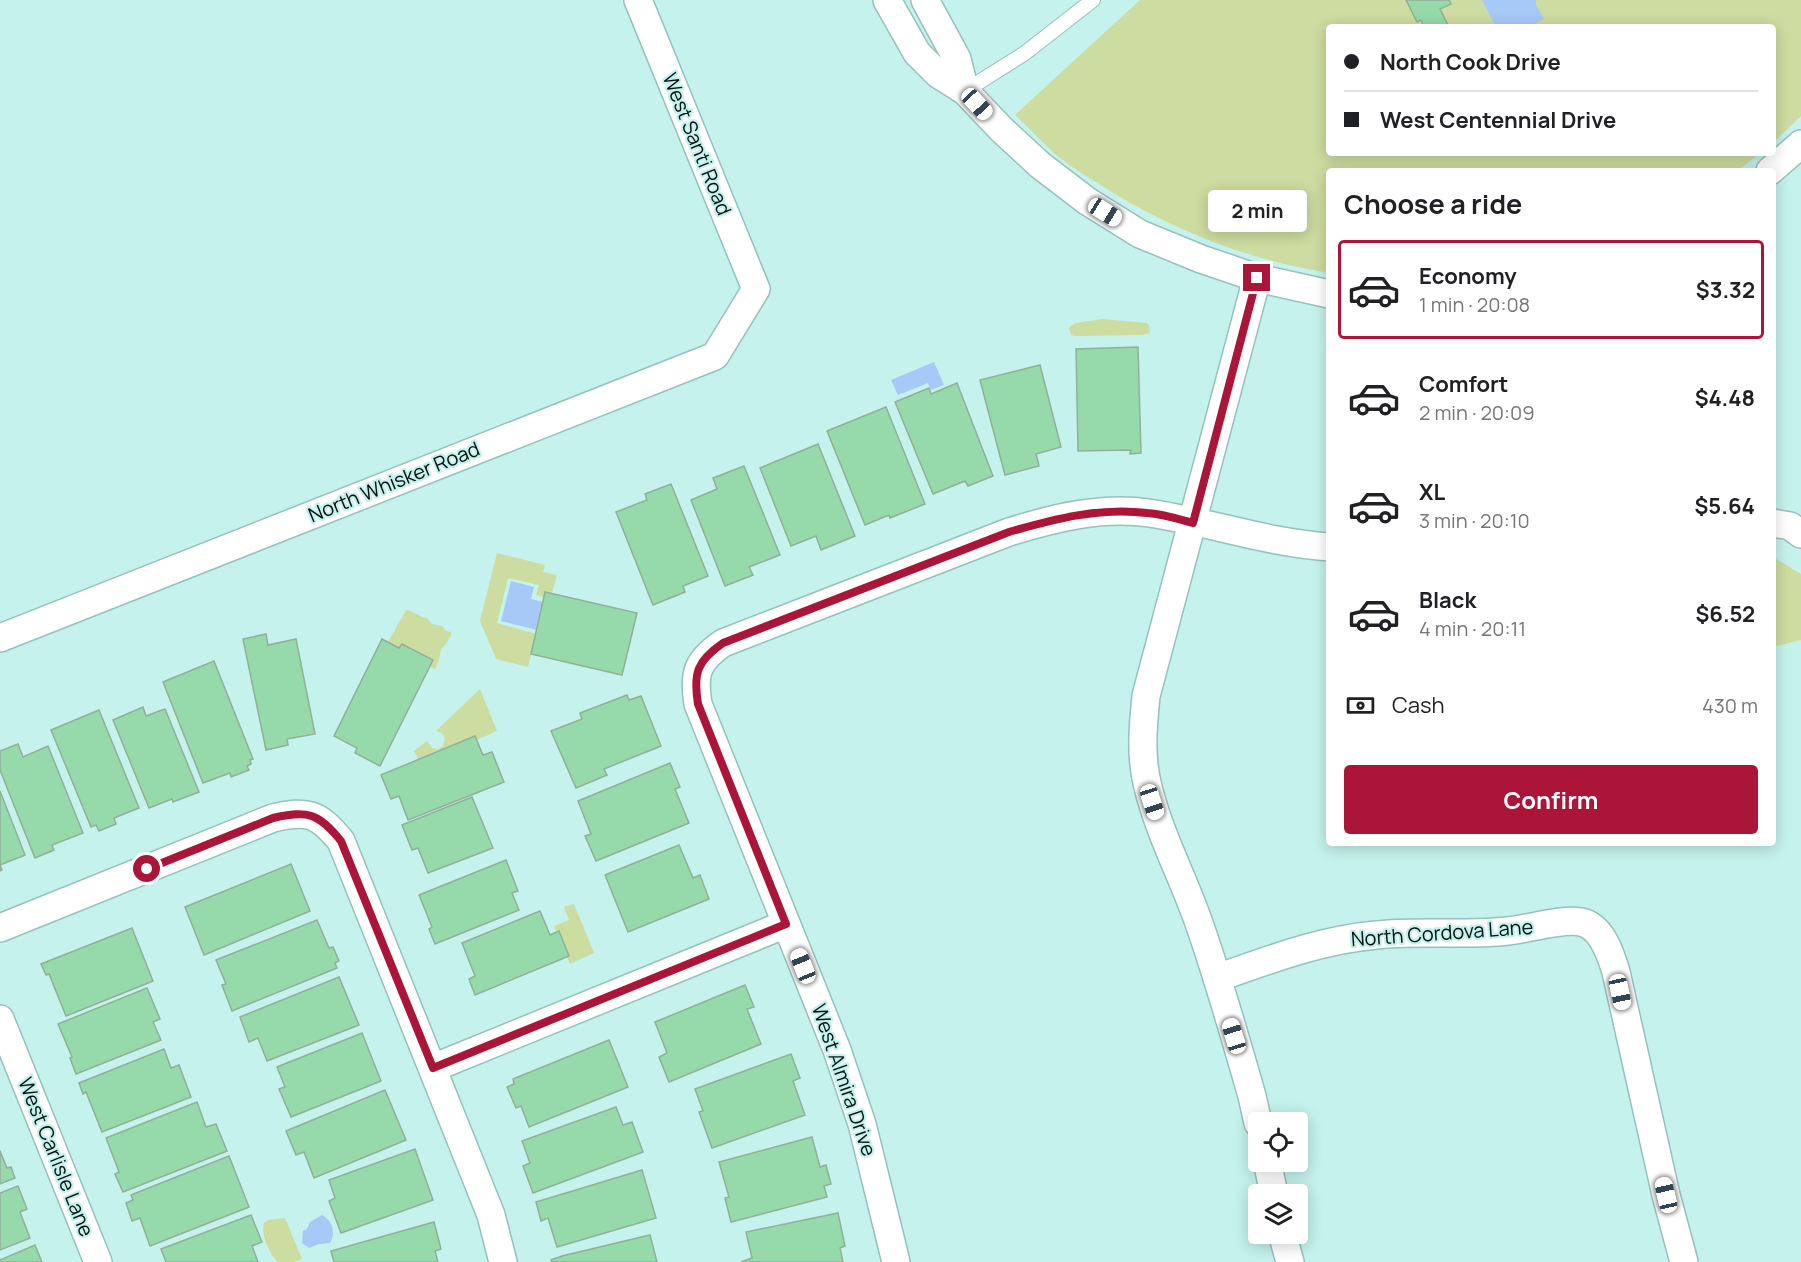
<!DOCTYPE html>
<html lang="en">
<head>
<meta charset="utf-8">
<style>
  :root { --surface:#fff; --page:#f6f6f6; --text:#202124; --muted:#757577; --line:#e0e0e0; --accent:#ab1537 }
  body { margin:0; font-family:Manrope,sans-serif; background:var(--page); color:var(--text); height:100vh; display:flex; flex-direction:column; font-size:22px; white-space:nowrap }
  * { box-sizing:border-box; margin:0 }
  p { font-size:20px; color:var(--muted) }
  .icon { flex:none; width:33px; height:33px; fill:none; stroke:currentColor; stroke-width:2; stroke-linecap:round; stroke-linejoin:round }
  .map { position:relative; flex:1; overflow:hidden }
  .details { position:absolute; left:1326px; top:168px; width:450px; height:678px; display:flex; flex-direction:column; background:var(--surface); border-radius:6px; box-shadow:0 3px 15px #0003 }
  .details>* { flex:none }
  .top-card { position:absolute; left:1326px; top:24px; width:450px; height:132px; border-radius:6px; box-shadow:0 3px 15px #0003; display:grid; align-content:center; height:132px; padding:0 18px; background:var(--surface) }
  .fabs { position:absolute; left:1248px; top:1112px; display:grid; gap:12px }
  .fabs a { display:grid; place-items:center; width:60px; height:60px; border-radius:6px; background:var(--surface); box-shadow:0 3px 15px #0003; font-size:30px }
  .end { position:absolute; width:27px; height:27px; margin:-14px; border:8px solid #ab1537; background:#fff; box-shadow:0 0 0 3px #fff }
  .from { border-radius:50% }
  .bubble { position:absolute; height:42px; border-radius:6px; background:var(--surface); box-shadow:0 3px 15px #0003; font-size:20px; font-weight:700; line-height:42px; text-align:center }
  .car { position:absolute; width:18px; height:36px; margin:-18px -9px; border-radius:8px; box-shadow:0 0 4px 2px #0007; background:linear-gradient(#fff 24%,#345 0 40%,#fff 0 76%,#345 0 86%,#fff 0) }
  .top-card b { display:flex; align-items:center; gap:21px; height:57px; font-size:22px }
  .top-card b+b { border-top:2px solid var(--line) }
  .top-card i { width:15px; height:15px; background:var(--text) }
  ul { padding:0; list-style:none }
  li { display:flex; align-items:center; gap:18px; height:99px; margin:0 12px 9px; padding:0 6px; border:3px solid transparent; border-radius:6px }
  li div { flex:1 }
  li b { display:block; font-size:22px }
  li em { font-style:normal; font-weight:700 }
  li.active { border-color:var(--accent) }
  li>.icon { width:54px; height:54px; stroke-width:1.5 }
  h2 { padding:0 18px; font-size:27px; line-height:72px }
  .pay { display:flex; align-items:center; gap:15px; height:66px; padding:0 18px; font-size:22px }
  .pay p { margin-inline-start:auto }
  .primary-button { display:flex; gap:12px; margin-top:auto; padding:12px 18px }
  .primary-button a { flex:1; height:69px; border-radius:6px; background:var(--accent); color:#fff; font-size:24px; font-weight:700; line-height:69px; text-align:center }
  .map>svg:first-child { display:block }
</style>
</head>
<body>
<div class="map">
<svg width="1801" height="1262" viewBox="0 0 1801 1262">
  <rect width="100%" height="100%" fill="#c5f2ec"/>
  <!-- green -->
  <g fill="#cddca0">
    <path d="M1140,0H1801V116L1773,143V27H1329V153H1760L1738,171H1329V273C1250,260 1176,232 1107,189C1090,178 1070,167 1054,153C1041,141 1028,127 1015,115Z"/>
    <path d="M1102,319L1146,323L1149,325L1150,333L1143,335L1075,336L1071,335L1069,328L1075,323Z"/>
    <path d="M497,553L545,565L543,572L557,575L552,593L546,592L544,597L536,595L539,585L508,578L497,623L536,634L528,667L496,659L480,621Z"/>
    <path d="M1773,557L1801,574V640L1773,647Z"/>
    <path d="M406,610C414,611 419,617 427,618L432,624L442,626L446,631L451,632V636C447,640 447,645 441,649L439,660L435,669L429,666L433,660L402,644L399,648L388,642Z"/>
    <path d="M480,689L497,731L477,740L475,736L418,759L414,751L427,741L432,748L438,749L443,746L445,738L442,733L436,731Z"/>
    <path d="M574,904L594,953L570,964L567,957L569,956L559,931H556L554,926L569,920L564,907Z"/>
    <path d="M285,1218L302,1259L293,1262H278C269,1253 261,1236 264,1223L268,1220Z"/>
  </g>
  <!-- water -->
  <g fill="#a7c9f8">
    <path d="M1482,0H1536V5L1544,19L1536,23L1538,27H1496Z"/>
    <path d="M934,362L944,385L931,390L928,383L898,395L891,380Z"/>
    <path d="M511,581L534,587L531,599L543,602L537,630L501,621Z"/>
    <path d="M322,1215C333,1221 336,1233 330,1243L319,1244L309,1248L302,1243L303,1231L307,1229L310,1222Z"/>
  </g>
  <!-- building -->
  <g fill="#96d9aa" stroke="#91b09a" stroke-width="1.5">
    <path d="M1406,0H1449L1451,4L1440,9L1449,27H1424L1421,20L1417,22Z"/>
    <path d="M1138,347L1141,453L1130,454L1131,450L1078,451L1076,349Z"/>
    <path d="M1040,365L1061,447L1036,454L1039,466L1005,475L980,380Z"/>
    <path d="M957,383L993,476L968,486L965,481L933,494L895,402L929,388L931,394Z"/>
    <path d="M886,407L925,504L890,518L889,515L865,525L827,431Z"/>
    <path d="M818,444L855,536L821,550L816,536L791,546L760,468Z"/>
    <path d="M744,466L780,555L749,567L753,575L725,586L691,500L717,489L713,478Z"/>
    <path d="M671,484L708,576L683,586L685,592L653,605L616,512L647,500L645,494Z"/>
    <path d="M545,592L637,613L622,675L531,654Z"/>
    <path d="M266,634L268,645L296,639L315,734L287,739L288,745L266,750L243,639Z"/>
    <path d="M382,639L399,648L402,644L433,660L380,766L355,753L357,748L334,736Z"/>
    <path d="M214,661L253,759L250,760L251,764L247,766L249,770L231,777L230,773L203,783L163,682Z"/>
    <path d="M627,695L629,700L641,696L661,746L604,769L607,775L576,788L551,731L582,719L580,713Z"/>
    <path d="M143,707L146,716L165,709L199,792L173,802L172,799L149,808L113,720Z"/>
    <path d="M99,710L139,808L114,818L116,824L99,831L96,825L91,827L51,730Z"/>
    <path d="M475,736L483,755L492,752L504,782L408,820L399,796L391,799L381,775Z"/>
    <path d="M18,744L23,757L48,746L83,833L52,845L54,850L35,858L0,770V751Z"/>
    <path d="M670,763L680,787L675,789L689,823L596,861L585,836L591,834L578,801Z"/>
    <path d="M0,791L25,855L0,865L2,870L0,871Z"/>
    <path d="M472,797L493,848L428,873L418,848L412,850L402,825Z"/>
    <path d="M679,845L693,878L700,875L709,899L628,932L605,875Z"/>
    <path d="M506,860L518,891L512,893L519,910L435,944L429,929L432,927L419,895Z"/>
    <path d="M291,864L310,911L204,955L185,907Z"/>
    <path d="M540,911L550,935L559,931L569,956L475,995L469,979L475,976L462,943Z"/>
    <path d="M317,920L329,948L333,947L339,961L335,963L337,968L232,1011L222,985L226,984L216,960Z"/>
    <path d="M132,928L153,981L66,1016L49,974L46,975L41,964Z"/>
    <path d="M339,977L359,1025L267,1061L258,1038L249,1042L240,1017Z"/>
    <path d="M745,985L754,1007L747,1009L761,1044L669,1082L659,1057L667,1053L655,1022Z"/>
    <path d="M147,988L160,1019L153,1022L161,1040L76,1074L70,1058L72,1057L58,1024Z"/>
    <path d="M362,1033L381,1081L291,1117L279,1089L285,1087L277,1067Z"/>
    <path d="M609,1040L628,1087L529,1127L521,1106L516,1108L507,1087L514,1084L513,1079Z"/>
    <path d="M164,1049L171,1068L179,1065L191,1097L102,1132L86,1092L83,1094L79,1083Z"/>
    <path d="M791,1054L800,1078L793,1081L805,1115L712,1148L699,1112L703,1111L695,1089Z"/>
    <path d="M385,1090L406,1140L314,1178L304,1152L296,1155L286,1131Z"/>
    <path d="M197,1102L206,1127L216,1124L227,1151L123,1192L115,1174L119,1172L106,1138Z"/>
    <path d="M616,1107L623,1125L632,1122L643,1152L533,1193L523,1166L530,1163L522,1141Z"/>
    <path d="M812,1137L820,1167L826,1165L831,1184L824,1186L827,1197L731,1222L725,1198L729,1197L719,1162Z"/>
    <path d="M415,1149L433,1200L341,1233L329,1201L335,1198L329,1180Z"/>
    <path d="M0,1151L7,1168L11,1167L15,1178L0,1184Z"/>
    <path d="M229,1156L249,1207L150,1246L140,1218L132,1221L126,1203L133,1200L131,1195Z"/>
    <path d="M642,1170L656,1218L557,1247L548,1218L541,1221L536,1202Z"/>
    <path d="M18,1186L27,1209L20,1212L30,1238L0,1250V1193Z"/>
    <path d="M838,1213L845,1246L840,1248L843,1262H741L752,1258L746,1232Z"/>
    <path d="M251,1215L262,1242L252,1246L258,1262H166L161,1249Z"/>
    <path d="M434,1222L441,1249L435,1251L438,1262H334L331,1251Z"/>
    <path d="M650,1235L657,1262H552L551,1260L562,1256Z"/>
    <path d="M35,1245L42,1262H0V1260Z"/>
  </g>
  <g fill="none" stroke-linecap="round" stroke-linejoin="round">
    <defs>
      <path id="service" d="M965,91L1025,53L1093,0"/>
      <g id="minor">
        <path d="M887,0L917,53L938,74L965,91L1001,129L1040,165L1087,201L1140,234L1201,259L1257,278L1329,294"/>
        <path d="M925,0L957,59L965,91"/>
        <path d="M1770,171L1801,144"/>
        <path d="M1257,278L1146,696C1143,726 1140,757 1148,787C1160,836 1185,881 1201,929C1220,984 1236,1040 1252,1096L1258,1123"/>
        <path d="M1773,523L1790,526L1801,534"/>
        <path d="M0,638L715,356L756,289L638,0"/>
        <path d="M0,928L273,818C308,810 318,813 341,841L491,1215L503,1262"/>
        <path d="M1217,978C1269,960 1320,940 1376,935C1419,930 1464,936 1508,931C1529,929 1562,918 1581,922C1602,926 1611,955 1616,972L1666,1195L1684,1262"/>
        <path d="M0,1019L98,1262"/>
        <path d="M433,1068L786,924"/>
        <path d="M1267,1161L1274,1194"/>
        <path d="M1282,1233L1290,1262"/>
        <path d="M896,1262L862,1124L837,1050L698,704C693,673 697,661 723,643L1009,532C1054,518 1102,506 1149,513C1209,522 1268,543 1329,547"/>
      </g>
    </defs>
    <!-- service casing -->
    <use href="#service" stroke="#96c1bc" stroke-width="16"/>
    <!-- minor casing -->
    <use href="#minor" stroke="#96c1bc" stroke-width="30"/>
    <!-- service -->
    <use href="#service" stroke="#fff" stroke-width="14"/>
    <!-- minor -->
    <use href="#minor" stroke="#fff" stroke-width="27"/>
  </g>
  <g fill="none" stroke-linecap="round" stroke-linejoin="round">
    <!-- route -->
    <path stroke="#ab1537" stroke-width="8" d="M147,869L273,818C308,810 318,813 341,841L433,1068L786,924L698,704C693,673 697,661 723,643L1009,532C1054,519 1100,507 1147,513C1163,514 1178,519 1193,523L1257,278"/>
  </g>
  <g text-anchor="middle" stroke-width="4.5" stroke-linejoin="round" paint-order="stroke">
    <!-- street labels -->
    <g font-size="20" fill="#02110f" stroke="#c5f2ec">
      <text transform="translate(697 144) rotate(68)" y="7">West Santi Road</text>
      <text transform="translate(394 482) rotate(-22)" y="7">North Whisker Road</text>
      <text transform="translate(1442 933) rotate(-4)" y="7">North Cordova Lane</text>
      <text transform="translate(844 1080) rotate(71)" y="7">West Almira Drive</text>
      <text transform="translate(56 1157) rotate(68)" y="7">West Carlisle Lane</text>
    </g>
  </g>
</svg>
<div class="fabs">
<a><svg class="icon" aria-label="locate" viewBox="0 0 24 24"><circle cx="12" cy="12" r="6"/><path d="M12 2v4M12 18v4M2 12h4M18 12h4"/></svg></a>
<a><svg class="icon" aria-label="layers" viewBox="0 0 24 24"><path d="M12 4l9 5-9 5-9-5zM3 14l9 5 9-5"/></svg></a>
</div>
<i class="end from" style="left:147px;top:869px"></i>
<i class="end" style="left:1257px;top:278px"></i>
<div class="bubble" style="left:1208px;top:190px;width:99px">2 min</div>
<i class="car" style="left:977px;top:104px;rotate:137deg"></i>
<i class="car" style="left:1105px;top:212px;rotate:122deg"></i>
<i class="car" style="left:1152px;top:802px;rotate:162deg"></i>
<i class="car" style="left:803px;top:966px;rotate:338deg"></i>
<i class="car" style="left:1620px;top:992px;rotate:168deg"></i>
<i class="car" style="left:1234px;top:1036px;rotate:343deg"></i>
<i class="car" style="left:1666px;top:1195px;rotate:347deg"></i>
<div class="top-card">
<b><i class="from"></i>North Cook Drive</b>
<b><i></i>West Centennial Drive</b>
</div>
<section class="details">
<h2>Choose a ride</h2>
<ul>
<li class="active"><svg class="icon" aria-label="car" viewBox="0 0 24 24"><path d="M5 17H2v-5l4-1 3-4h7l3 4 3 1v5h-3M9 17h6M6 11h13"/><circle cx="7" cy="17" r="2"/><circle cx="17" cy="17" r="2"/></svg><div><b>Economy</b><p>1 min · 20:08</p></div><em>$3.32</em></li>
<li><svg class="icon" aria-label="car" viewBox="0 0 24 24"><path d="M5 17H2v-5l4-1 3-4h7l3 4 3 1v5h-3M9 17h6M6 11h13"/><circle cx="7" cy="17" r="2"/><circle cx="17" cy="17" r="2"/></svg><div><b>Comfort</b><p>2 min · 20:09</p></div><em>$4.48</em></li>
<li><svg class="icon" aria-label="car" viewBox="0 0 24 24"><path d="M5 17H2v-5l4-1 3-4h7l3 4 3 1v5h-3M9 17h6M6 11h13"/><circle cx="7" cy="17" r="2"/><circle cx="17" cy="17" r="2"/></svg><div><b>XL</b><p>3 min · 20:10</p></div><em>$5.64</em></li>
<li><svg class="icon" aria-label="car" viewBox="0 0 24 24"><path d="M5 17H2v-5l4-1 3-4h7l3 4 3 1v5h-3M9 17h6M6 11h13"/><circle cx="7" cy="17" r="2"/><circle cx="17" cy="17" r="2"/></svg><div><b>Black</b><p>4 min · 20:11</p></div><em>$6.52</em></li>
</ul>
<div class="pay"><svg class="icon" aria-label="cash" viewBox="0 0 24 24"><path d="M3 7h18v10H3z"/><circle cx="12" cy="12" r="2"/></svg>Cash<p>430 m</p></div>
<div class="primary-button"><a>Confirm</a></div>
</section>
</div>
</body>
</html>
